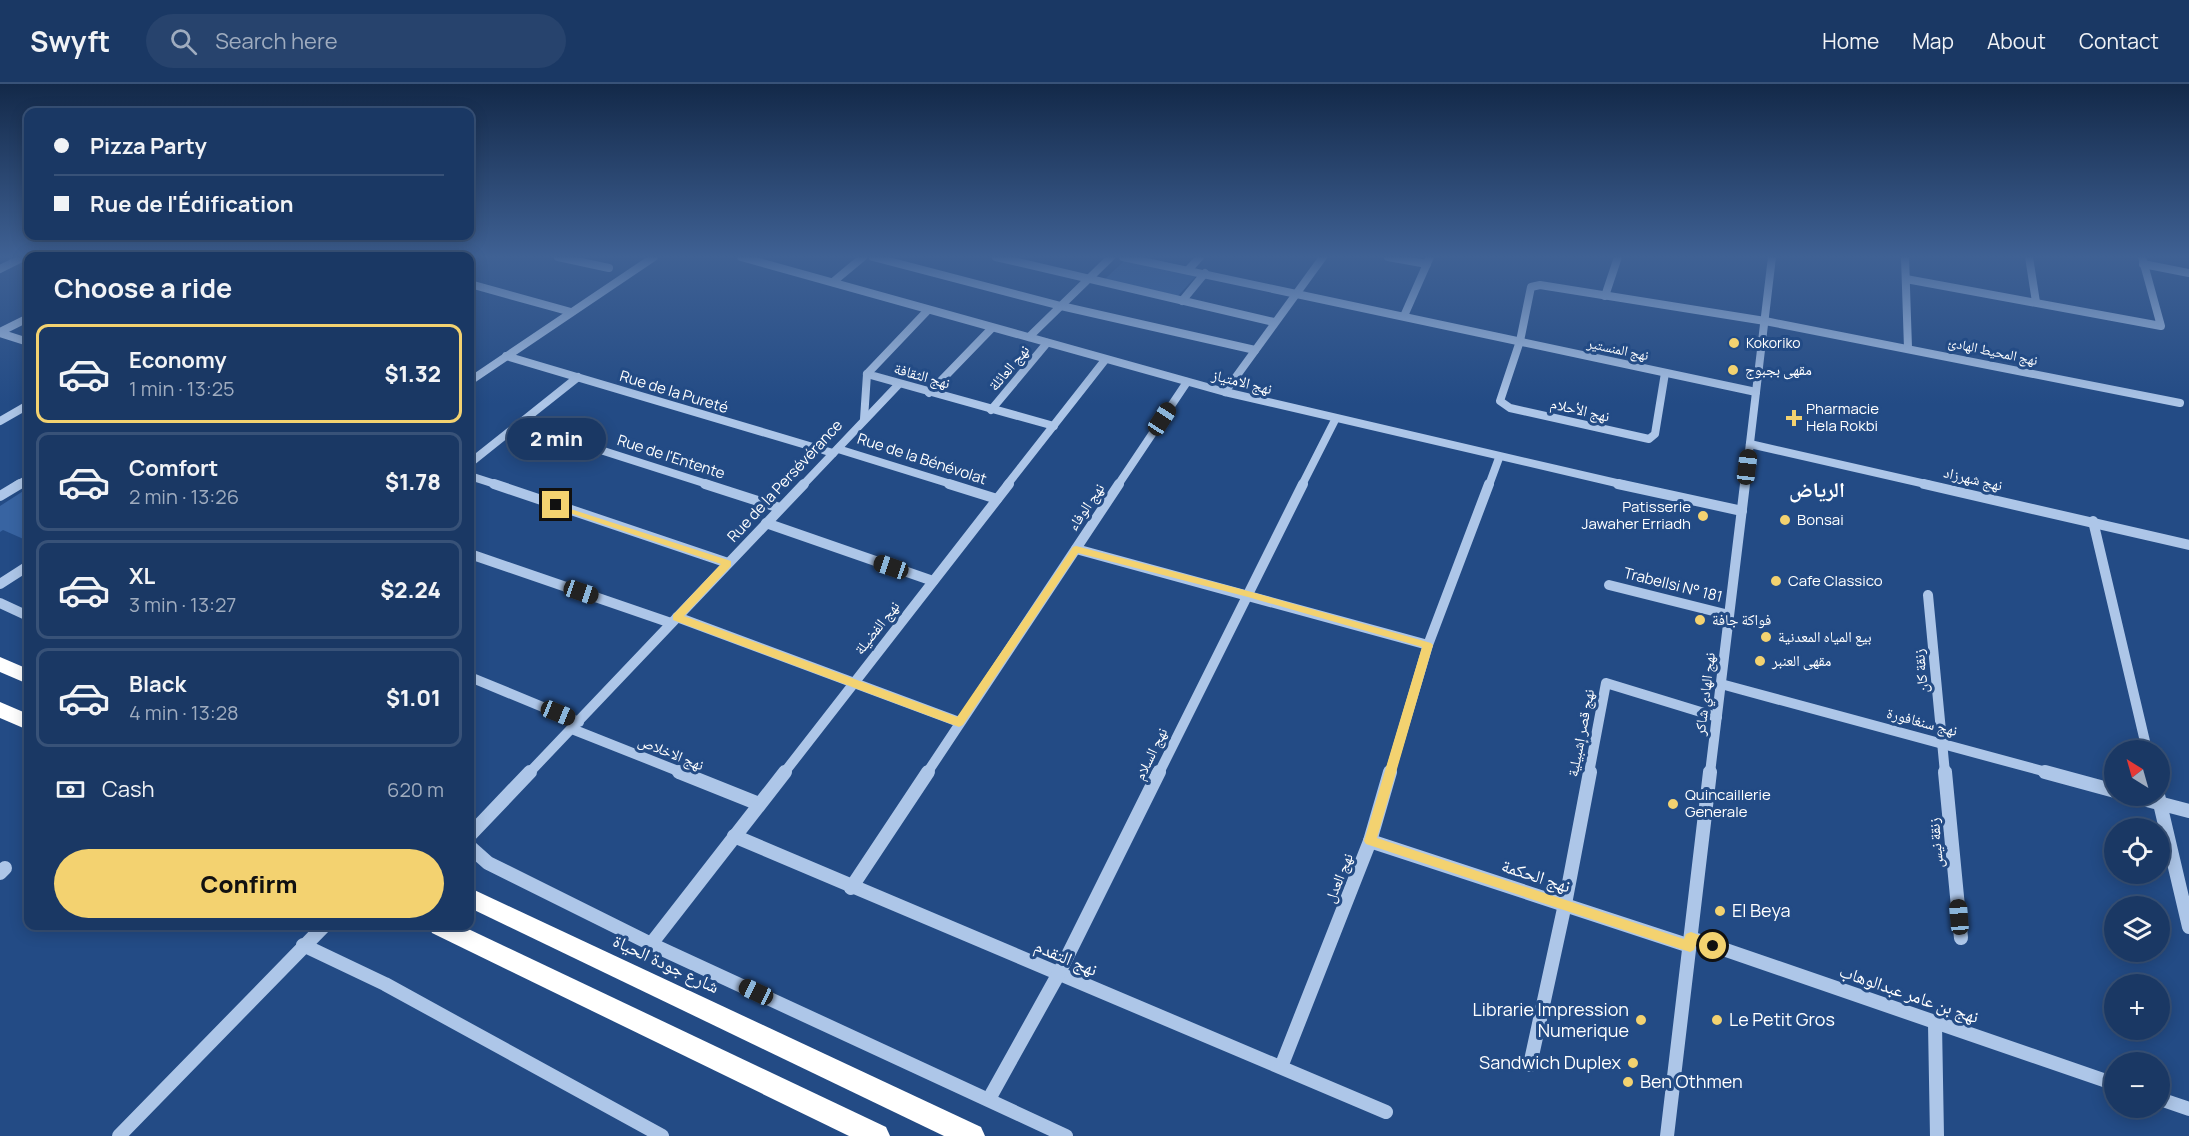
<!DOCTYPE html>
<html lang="en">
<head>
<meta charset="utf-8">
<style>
  :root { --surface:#1a3864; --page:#27436d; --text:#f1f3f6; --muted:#9facbf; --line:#385278; --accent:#f3d270 }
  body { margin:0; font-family:Manrope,"Noto Naskh Arabic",sans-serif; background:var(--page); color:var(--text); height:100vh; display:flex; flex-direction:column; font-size:22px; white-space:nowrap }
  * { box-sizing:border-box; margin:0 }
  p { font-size:20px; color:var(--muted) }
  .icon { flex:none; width:33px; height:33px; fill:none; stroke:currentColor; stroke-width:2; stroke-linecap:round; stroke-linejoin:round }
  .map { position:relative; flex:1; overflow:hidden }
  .sheet { position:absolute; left:24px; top:168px; width:450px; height:678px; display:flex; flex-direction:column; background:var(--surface); border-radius:12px; box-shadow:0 3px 15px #0003,0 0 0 2px var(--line) }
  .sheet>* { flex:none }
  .top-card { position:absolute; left:24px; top:24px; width:450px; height:132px; border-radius:12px; box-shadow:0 3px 15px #0003,0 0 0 2px var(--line); display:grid; align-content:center; height:132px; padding:0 30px; background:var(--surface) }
  .needle { width:39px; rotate:323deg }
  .controls { position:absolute; left:2104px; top:656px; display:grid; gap:12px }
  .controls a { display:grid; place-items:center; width:66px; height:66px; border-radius:50%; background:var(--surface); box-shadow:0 3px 15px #0003,0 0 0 2px var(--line); font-size:30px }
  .end { position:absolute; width:27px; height:27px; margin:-14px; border:8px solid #f3d270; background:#111; box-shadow:0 0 0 3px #111 }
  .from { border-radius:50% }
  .bubble { position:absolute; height:42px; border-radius:21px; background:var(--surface); box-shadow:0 3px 15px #0003,0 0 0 2px var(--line); font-size:20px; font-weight:800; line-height:42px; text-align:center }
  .car { position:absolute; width:18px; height:36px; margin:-18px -9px; border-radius:8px; box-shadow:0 0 4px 2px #0007; background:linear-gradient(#222 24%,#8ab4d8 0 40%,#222 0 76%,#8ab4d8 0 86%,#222 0) }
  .top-card b { display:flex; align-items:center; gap:21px; height:57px; font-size:22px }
  .top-card b+b { border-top:2px solid var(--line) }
  .top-card i { width:15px; height:15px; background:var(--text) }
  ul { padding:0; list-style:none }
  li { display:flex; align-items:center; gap:18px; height:99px; margin:0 12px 9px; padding:0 18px; border:3px solid var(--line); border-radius:12px }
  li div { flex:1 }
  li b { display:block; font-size:22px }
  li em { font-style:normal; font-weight:800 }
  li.active { border-color:var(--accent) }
  li>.icon { width:54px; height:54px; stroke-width:1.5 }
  h2 { padding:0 30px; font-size:27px; line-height:72px }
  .pay { display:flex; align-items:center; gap:15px; height:66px; padding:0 30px; font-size:22px }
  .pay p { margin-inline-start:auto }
  .primary-button { display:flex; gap:12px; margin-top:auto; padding:12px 30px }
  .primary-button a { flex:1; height:69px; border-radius:36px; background:var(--accent); color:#111; font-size:24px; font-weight:800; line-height:69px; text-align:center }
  header { display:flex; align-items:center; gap:36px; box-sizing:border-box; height:84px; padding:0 30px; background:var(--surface); border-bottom:2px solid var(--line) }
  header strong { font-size:28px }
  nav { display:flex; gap:33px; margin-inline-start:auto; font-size:21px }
  .search { width:420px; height:54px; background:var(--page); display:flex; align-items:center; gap:15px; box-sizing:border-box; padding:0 21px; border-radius:33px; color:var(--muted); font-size:22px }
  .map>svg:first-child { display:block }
</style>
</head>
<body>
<header>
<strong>Swyft</strong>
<div class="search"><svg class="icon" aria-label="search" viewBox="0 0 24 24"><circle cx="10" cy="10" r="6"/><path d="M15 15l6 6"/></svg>Search here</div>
<nav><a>Home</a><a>Map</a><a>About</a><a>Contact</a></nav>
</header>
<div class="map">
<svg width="2189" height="1052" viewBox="0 0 2189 1052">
  <rect width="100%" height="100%" fill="#234b85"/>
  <!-- green -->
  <g fill="#3864a2">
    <path d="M1124,177L1197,191L1178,212L1105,195Z"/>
    <path d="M28,404V457L3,446L0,448V422Z"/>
  </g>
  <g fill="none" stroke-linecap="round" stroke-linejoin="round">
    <!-- minor-far2 -->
    <g stroke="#adc6e8" stroke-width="8">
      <path d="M558,173L609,184"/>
      <path d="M741,173L1225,308L1625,401"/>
      <path d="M873,173L1061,222L1255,266"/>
      <path d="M996,173L1274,238"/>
      <path d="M1123,173L1756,308"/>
      <path d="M1388,173L1427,180"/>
      <path d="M1905,173L1908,264"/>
      <path d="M2029,173L2036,218"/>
      <path d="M2143,180L2189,189"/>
      <path d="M0,185L24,173"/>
      <path d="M1188,186L1200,173"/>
      <path d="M1906,195L2161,242L2142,173"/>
      <path d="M833,198L863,173"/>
      <path d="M470,200L571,228"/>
      <path d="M1605,212L1618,173"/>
      <path d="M1182,217L1205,189"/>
      <path d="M928,226L867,290L1054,342"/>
      <path d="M1404,232L1430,173"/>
      <path d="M0,248L28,234"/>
      <path d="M0,249L28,258"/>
      <path d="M1029,253L1111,173"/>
      <path d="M506,272L833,369"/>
      <path d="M1665,289L1655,350L1649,355L1510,324L1500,317L1520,257L1531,203L1540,201L1765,237L2180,319"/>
      <path d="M470,297L654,173"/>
      <path d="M1225,308L1323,173"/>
      <path d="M929,309L992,244"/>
      <path d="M991,326L1047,259"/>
      <path d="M864,335L867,290"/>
      <path d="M0,337L28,321"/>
      <path d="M519,340L710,401"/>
      <path d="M1750,360L1930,401"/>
      <path d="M838,365L954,401"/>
      <path d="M470,379L578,293"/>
      <path d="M470,392L498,401"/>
      <path d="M17,401L28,395"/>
      <path d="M803,401L899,300"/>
      <path d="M1007,401L1105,276"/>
      <path d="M1118,401L1187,298"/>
      <path d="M1302,401L1335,336"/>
      <path d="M1489,401L1499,374"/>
      <path d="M1745,401L1772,173"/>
    </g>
    <!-- minor-far1 -->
    <g stroke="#adc6e8" stroke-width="10">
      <path d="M494,400L728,479"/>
      <path d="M705,400L780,424"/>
      <path d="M949,400L997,415"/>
      <path d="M1618,400L1742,427"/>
      <path d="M1924,400L2189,461"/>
      <path d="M0,412L20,400"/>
      <path d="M2093,437L2147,666"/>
      <path d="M766,439L933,497"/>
      <path d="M1076,465L1428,561"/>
      <path d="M470,470L671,539"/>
      <path d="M0,500L28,482"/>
      <path d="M1609,501L1729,531"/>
      <path d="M1928,511L1945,689"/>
      <path d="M0,519L28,532"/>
      <path d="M677,533L959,638"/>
      <path d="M470,593L579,638"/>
      <path d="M1721,600L2050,689"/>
      <path d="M572,645L683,689"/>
      <path d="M529,689L804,400"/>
      <path d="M784,689L1009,400"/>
      <path d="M927,689L1119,400"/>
      <path d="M1159,689L1303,400"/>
      <path d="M1390,689L1428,561L1489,400"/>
      <path d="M1589,689L1606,599L1717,633"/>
      <path d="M1710,689L1745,400"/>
    </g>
    <!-- minor -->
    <g stroke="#adc6e8" stroke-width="14">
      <path d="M679,688L759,720"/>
      <path d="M1945,688L1961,854"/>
      <path d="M2045,688L2115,707"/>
      <path d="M2128,711L2189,727"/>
      <path d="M2158,711L2189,843"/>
      <path d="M470,751L530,688"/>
      <path d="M734,752L1386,1028"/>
      <path d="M1370,757L1690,862"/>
      <path d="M470,763L488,779L651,860L1066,1052"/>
      <path d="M0,789L5,784"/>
      <path d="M851,804L928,688"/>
      <path d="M1691,854L2115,1000"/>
      <path d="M651,860L785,688"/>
      <path d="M303,861L385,900L662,1052"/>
      <path d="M1935,940L1937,1052"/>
      <path d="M1530,981L1565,820L1590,688"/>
      <path d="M1281,983L1370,757L1390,688"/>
      <path d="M989,1015L1058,891L1159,688"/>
      <path d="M2160,1015L2189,1025"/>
      <path d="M119,1052L324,842"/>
      <path d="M1667,1052L1710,688"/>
    </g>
    <!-- highway -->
    <g fill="#fff" fill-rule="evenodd">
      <path d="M0,573L28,585V600L0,588Z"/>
      <path d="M0,618L28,630V646L0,634Z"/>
      <path d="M470,804L981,1043L985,1052H944L470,824Z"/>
      <path d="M429,842H462L886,1043L890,1052H849L432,849Z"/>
    </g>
  </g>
  <!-- sky -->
  <linearGradient id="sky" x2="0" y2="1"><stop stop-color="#132949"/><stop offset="0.54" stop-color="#3f6194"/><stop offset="1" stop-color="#3f6194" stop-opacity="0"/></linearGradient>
  <rect width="2189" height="320" fill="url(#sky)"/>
  <!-- route -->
  <path fill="#f3d270" d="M552,419L731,477V482L684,532L957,633L1073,463L1076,462L1248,507L1431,559L1433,561L1377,754L1684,855L1686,850L1691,848L1717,858L1719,862L1713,867L1696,861L1694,866L1690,868L1366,760L1364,757L1422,563L1248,513L1078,469L963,641L959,643L673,536V531L721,480L552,423Z"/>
  <!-- markers -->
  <g fill="#f3d270" stroke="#234b85" stroke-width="2">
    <circle cx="1734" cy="259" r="6"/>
    <circle cx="1733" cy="286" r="6"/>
    <path d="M1791 325h6v6h6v6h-6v6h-6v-6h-6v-6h6z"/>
    <circle cx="1703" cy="432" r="6"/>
    <circle cx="1785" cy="436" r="6"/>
    <circle cx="1776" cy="497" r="6"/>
    <circle cx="1700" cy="536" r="6"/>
    <circle cx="1766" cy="553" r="6"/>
    <circle cx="1760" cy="577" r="6"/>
    <circle cx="1673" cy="720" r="6"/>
    <circle cx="1720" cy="827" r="6"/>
    <circle cx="1641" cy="936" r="6"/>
    <circle cx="1717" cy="936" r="6"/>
    <circle cx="1633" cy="979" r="6"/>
    <circle cx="1628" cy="998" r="6"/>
  </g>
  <g text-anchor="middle" stroke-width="6" stroke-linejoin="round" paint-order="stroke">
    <!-- far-poi labels -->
    <g font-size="14" fill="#fff" stroke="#234b85" text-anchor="start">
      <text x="1746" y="264">Kokoriko</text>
    </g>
    <!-- far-street labels -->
    <g font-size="14" fill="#fff" stroke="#234b85">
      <text transform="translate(1618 265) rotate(12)" y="5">نهج المنستير</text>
      <text transform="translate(1993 267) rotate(12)" y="5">نهج المحيط الهادئ</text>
    </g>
    <!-- street labels -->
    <g font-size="15" fill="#fff" stroke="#234b85">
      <text transform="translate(1009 284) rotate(-50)" y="5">نهج العائلة</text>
      <text transform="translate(922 292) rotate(16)" y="5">نهج الثقافة</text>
      <text transform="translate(1242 298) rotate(14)" y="5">نهج الامتياز</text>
      <text transform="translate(674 308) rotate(17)" y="5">Rue de la Pureté</text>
      <text transform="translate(1580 326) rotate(13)" y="5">نهج الأحلام</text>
      <text transform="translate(671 373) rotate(18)" y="5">Rue de l'Entente</text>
      <text transform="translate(922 375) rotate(18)" y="5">Rue de la Bénévolat</text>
      <text transform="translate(1973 395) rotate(13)" y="5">نهج شهرزاد</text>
      <text transform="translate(785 397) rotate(-47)" y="5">Rue de la Persévérance</text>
      <text transform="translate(1086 423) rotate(-56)" y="5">نهج الوفاء</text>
      <text transform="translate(1673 501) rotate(14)" y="5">Trabellsi N° 181</text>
      <text transform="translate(877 544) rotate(-52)" y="5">نهج الفضيلة</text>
      <text transform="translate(1921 587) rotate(-96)" y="5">زنقة كان</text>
      <text transform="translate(1705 610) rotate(-83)" y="5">نهج الهادي شاكر</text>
      <text transform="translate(1922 638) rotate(15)" y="5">نهج سنغافورة</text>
      <text transform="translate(1581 649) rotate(-79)" y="5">نهج قصر إشبيلية</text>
      <text transform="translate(671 669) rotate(22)" y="5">نهج الاخلاص</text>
      <text transform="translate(1151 670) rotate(-64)" y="5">نهج السلام</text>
      <text transform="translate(1936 759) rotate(-95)" y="5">زنقة نيس</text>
      <text transform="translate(1339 794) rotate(-68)" y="5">نهج العدل</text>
    </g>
    <!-- poi labels -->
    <g font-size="15" fill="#fff" stroke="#234b85" text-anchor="start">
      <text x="1745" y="291">مقهى بجبوج</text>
      <text x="1806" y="330">Pharmacie<tspan x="1806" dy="17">Hela Rokbi</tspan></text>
      <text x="1691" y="428" text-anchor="end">Patisserie<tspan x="1691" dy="17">Jawaher Erriadh</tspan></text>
      <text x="1797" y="441">Bonsai</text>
      <text x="1788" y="502">Cafe Classico</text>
      <text x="1712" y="541">فواكة جافة</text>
      <text x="1778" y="558">بيع المياه المعدنية</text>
      <text x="1772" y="582">مقهى العنبر</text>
      <text x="1685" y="716">Quincaillerie<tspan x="1685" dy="17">Generale</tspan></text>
    </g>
    <!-- near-street labels -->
    <g font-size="18" fill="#fff" stroke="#234b85">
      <text transform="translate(1536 792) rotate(18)" y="6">نهج الحكمة</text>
      <text transform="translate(1066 874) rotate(23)" y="6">نهج التقدم</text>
      <text transform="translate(666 880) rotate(25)" y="6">شارع جودة الحياة</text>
      <text transform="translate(1909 910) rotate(19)" y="6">نهج بن عامر عبدالوهاب</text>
    </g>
    <!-- near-poi labels -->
    <g font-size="18" fill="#fff" stroke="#234b85" text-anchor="start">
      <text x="1732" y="833">El Beya</text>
      <text x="1629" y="932" text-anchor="end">Librarie Impression<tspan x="1629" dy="21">Numerique</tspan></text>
      <text x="1729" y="942">Le Petit Gros</text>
      <text x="1621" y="985" text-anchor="end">Sandwich Duplex</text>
      <text x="1640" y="1004">Ben Othmen</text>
    </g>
    <!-- district labels -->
    <g font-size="21" font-weight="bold" fill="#fff" stroke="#234b85">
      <text x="1817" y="413">الرياض</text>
    </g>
  </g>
</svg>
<div class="controls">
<a><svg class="needle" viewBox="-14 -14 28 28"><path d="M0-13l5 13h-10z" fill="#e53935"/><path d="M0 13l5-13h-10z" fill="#9facbf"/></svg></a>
<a><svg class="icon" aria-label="locate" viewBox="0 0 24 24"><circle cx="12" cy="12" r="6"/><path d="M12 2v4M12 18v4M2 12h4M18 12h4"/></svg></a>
<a><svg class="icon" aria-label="layers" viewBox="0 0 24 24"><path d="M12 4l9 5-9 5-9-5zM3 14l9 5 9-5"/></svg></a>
<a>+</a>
<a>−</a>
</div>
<i class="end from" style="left:1713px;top:862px"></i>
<i class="end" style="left:556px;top:421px"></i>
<div class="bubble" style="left:507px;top:334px;width:99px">2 min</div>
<i class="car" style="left:1162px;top:335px;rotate:33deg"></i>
<i class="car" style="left:1747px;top:383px;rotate:7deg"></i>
<i class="car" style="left:891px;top:483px;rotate:289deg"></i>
<i class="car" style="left:581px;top:508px;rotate:109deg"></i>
<i class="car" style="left:558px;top:629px;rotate:112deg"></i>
<i class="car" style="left:1959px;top:833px;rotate:355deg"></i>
<i class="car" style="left:756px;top:908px;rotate:295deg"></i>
<div class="top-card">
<b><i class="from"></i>Pizza Party</b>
<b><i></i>Rue de l'Édification</b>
</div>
<section class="sheet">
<h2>Choose a ride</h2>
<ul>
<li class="active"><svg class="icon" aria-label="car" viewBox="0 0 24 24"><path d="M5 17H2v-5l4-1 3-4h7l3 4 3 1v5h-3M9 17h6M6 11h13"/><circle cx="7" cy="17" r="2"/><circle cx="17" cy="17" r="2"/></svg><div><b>Economy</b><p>1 min · 13:25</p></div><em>$1.32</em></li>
<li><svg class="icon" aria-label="car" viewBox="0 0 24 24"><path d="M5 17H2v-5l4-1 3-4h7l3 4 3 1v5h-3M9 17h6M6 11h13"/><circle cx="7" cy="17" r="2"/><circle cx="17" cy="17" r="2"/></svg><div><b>Comfort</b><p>2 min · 13:26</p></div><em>$1.78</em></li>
<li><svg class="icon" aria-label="car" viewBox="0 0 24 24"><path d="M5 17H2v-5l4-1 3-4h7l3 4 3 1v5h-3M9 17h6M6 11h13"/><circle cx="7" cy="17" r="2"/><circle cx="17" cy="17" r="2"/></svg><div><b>XL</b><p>3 min · 13:27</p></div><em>$2.24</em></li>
<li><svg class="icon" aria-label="car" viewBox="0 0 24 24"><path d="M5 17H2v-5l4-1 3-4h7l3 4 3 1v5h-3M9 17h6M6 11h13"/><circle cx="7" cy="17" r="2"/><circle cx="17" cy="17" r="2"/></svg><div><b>Black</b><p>4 min · 13:28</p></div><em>$1.01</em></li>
</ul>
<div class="pay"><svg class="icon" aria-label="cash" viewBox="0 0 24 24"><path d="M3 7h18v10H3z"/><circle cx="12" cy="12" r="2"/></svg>Cash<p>620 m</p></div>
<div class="primary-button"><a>Confirm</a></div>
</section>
</div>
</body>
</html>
